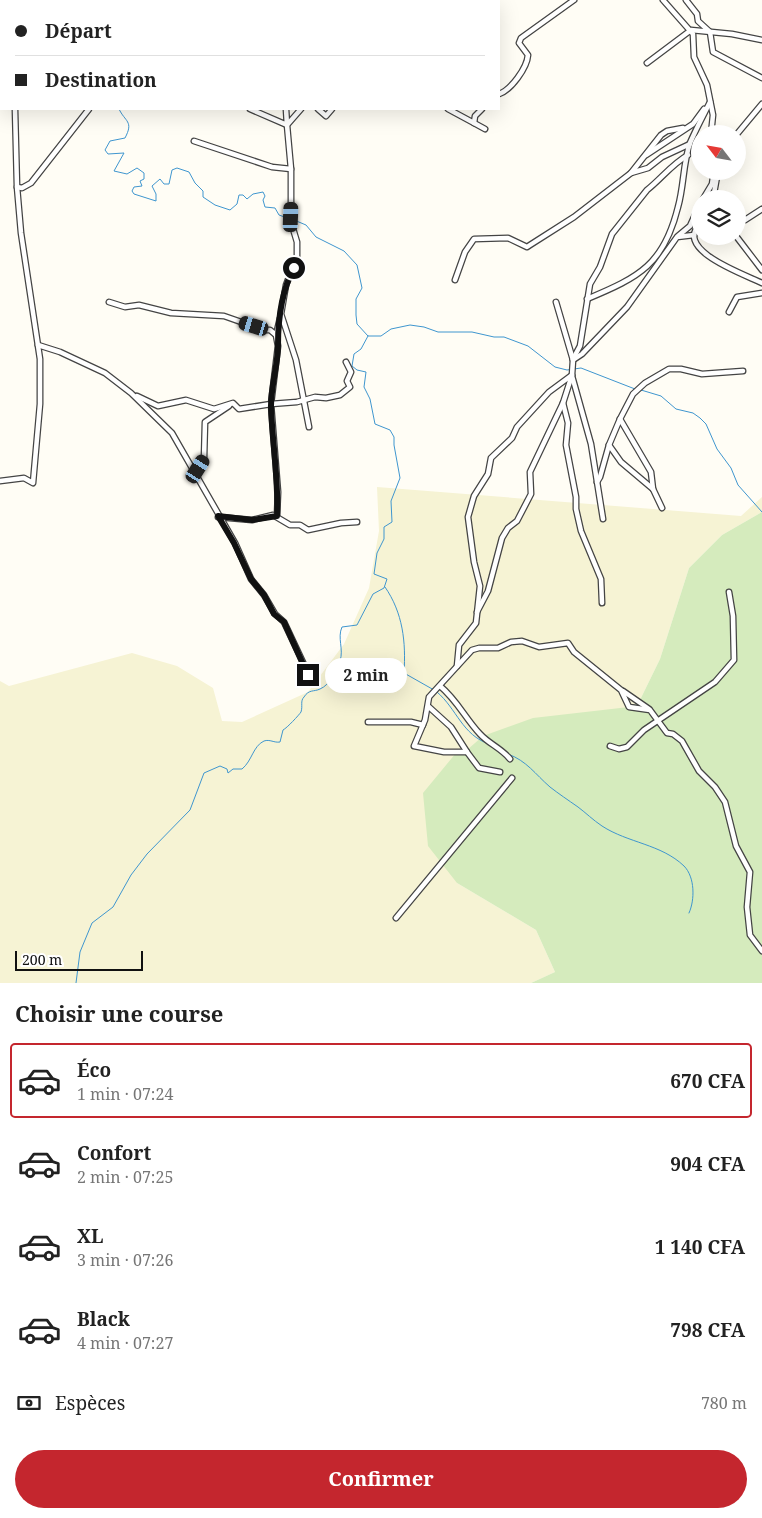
<!DOCTYPE html>
<html lang="fr">
<head>
<meta charset="utf-8">
<style>
  :root { --surface:#fff; --page:#f6f6f6; --text:#222; --muted:#767676; --line:#e0e0e0; --accent:#c4262e }
  body { margin:0; font-family:"Noto Serif",serif; background:var(--page); color:var(--text); height:100vh; display:flex; flex-direction:column; font-size:19px; white-space:nowrap }
  * { box-sizing:border-box; margin:0 }
  p { font-size:16px; color:var(--muted) }
  .icon { flex:none; width:28px; height:28px; fill:none; stroke:currentColor; stroke-width:2; stroke-linecap:round; stroke-linejoin:round }
  .map { position:relative; height:983px; overflow:hidden }
  .panel { display:flex; flex-direction:column; background:var(--surface); flex:1 }
  .panel>* { flex:none }
  .guide { position:absolute; left:0px; top:0px; width:500px; height:110px; box-shadow:0 5px 20px #0002; display:grid; align-content:center; height:110px; padding:0 15px; background:var(--surface) }
  .needle { width:32px; rotate:301deg }
  .fabs { position:absolute; left:691px; top:125px; display:grid; gap:10px }
  .fabs a { display:grid; place-items:center; width:55px; height:55px; border-radius:50%; background:var(--surface); box-shadow:0 5px 20px #0002; font-size:25px }
  .scale { position:absolute; left:15px; bottom:12px; width:128px; box-sizing:border-box; padding-left:5px; border:2px solid #111; border-top:0; font-size:14px; line-height:18px; white-space:nowrap; color:#111; -webkit-text-stroke:4px #fff; paint-order:stroke }
  .end { position:absolute; width:22px; height:22px; margin:-11px; border:6px solid #111; background:#fff; box-shadow:0 0 0 2px #fff }
  .from { border-radius:50% }
  .bubble { position:absolute; height:35px; border-radius:18px; background:var(--surface); box-shadow:0 5px 20px #0002; font-size:16px; font-weight:700; line-height:35px; text-align:center }
  .car { position:absolute; width:15px; height:30px; margin:-15px -8px; border-radius:6px; box-shadow:0 0 4px 1px #0007; background:linear-gradient(#222 24%,#8ab4d8 0 40%,#222 0 76%,#8ab4d8 0 86%,#222 0) }
  .guide b { display:flex; align-items:center; gap:18px; height:48px; font-size:19px }
  .guide b+b { border-top:1px solid var(--line) }
  .guide i { width:12px; height:12px; background:var(--text) }
  ul { padding:0; list-style:none }
  li { display:flex; align-items:center; gap:15px; height:75px; margin:0 10px 8px; padding:0 5px; border:2px solid transparent; border-radius:5px }
  li div { flex:1 }
  li b { display:block; font-size:19px }
  li em { font-style:normal; font-weight:700 }
  li.on { border-color:var(--accent) }
  li>.icon { width:45px; height:45px; stroke-width:1.5 }
  h2 { padding:0 15px; font-size:22px; line-height:60px }
  .pay { display:flex; align-items:center; gap:12px; height:55px; padding:0 15px; font-size:19px }
  .pay p { margin-inline-start:auto }
  .action { display:flex; gap:10px; margin-top:auto; padding:10px 15px }
  .action a { flex:1; height:58px; border-radius:30px; background:var(--accent); color:#fff; font-size:20px; font-weight:700; line-height:58px; text-align:center }
  .map>svg:first-child { display:block }
</style>
</head>
<body>
<div class="map">
<svg width="762" height="983" viewBox="0 0 762 983">
  <rect width="100%" height="100%" fill="#fffdf5"/>
  <!-- farmland -->
  <path fill="#f6f3d4" d="M377,487L741,516L762,497V512L722,535L689,568L660,659L639,702L629,707L457,883L536,930L555,972L531,983H0V681L9,686L132,653L177,666L213,688L222,721L242,722L308,692L344,644L369,588L379,531Z"/>
  <!-- green -->
  <path fill="#d5ebbd" d="M762,512V983H531L555,972L536,930L457,883L428,846L423,793L456,753L467,750L483,736L533,718L629,707L639,702L660,659L689,568L722,535Z"/>
  <g fill="none" stroke-linecap="round" stroke-linejoin="round">
    <!-- stream -->
    <g stroke="#3f96cf" stroke-width="1">
      <path d="M0,28L1,27"/>
      <path d="M119,109C125,122 134,121 125,138L110,141L105,150L108,154L124,153L114,171L127,174L137,168L144,173V179L140,181L142,186L134,187L132,191L134,194L156,201V194L152,186L160,179L164,184H169L172,170L177,168L189,172L195,183L203,191V197L215,205L230,210L237,204L239,195H243L247,199L253,194L263,192L265,196L263,200L265,207L275,208L279,215L290,219"/>
      <path d="M294,220L306,225L316,237L344,251L357,265L362,288L356,299V315L357,324L368,336H381L391,329L410,325L424,327L438,332H472L494,337H504L528,346L555,367L567,370L581,368L635,389"/>
      <path d="M641,390L661,396L676,409L693,413L700,418L706,424L717,449L731,468L738,485L762,512"/>
      <path d="M385,587C403,613 406,642 404,673L434,690"/>
      <path d="M437,692C457,709 462,735 489,744"/>
      <path d="M508,754C527,761 535,774 550,787C559,794 568,800 578,807C586,813 593,820 602,826C628,843 661,844 684,866C695,877 695,900 689,913"/>
      <path d="M76,983L80,952L92,923L113,907L131,875L147,854L190,810L204,773L220,766L227,769L228,773L233,769H242C252,761 253,746 264,741C270,739 274,743 280,742L283,730C287,728 299,715 301,712C303,706 300,701 304,697C309,689 314,692 320,689C330,685 337,670 340,661C344,649 337,638 342,627L357,625L373,594L384,588L387,579L374,574L377,553L384,539V527L392,522L391,501L400,478L394,445V437L390,430L375,424L370,399L364,387L366,372L357,370L352,366L354,354L361,349L368,336"/>
    </g>
    <defs>
      <g id="minor">
        <path d="M6,0V1"/>
        <path d="M56,0L58,1"/>
        <path d="M100,0L102,1"/>
        <path d="M241,0L243,1"/>
        <path d="M279,0V1"/>
        <path d="M387,0V1"/>
        <path d="M663,0L693,34L694,57L707,85L713,115L711,134"/>
        <path d="M686,0L697,14L698,21L710,32L713,52L762,78"/>
        <path d="M177,1L178,0"/>
        <path d="M374,1L375,0"/>
        <path d="M647,63L691,30L732,34L762,40"/>
        <path d="M499,94C511,90 527,68 528,55L519,43L521,38L574,0"/>
        <path d="M250,109L287,125L286,109"/>
        <path d="M318,109L326,116L332,109"/>
        <path d="M448,109L474,123L475,116L482,109"/>
        <path d="M474,123L485,129"/>
        <path d="M737,134L762,104"/>
        <path d="M194,141L272,167L291,169L287,125L301,109"/>
        <path d="M646,155L693,124L704,109"/>
        <path d="M291,169V222L297,242V256L286,285L281,314L296,360L309,427"/>
        <path d="M631,173L648,168L662,157L690,144"/>
        <path d="M17,187L22,188L31,183L89,109"/>
        <path d="M703,199L712,184L714,171"/>
        <path d="M713,199L718,171"/>
        <path d="M738,218L745,220L762,209"/>
        <path d="M700,224C673,250 746,275 762,283"/>
        <path d="M678,236L690,226L700,204"/>
        <path d="M736,236L762,270"/>
        <path d="M455,280L465,252L474,239L508,238L527,247L530,245L574,217L631,173L661,135L667,131L683,128"/>
        <path d="M587,299C640,277 664,264 678,207C684,186 683,163 690,143C696,129 703,116 710,102"/>
        <path d="M109,302L125,307L139,305L171,313L224,316L264,330H270L276,335"/>
        <path d="M729,312L737,297L762,293"/>
        <path d="M38,345L60,352L105,373L131,393L172,433L235,543L251,579L264,595L275,614L284,622L307,671L308,680"/>
        <path d="M573,359L580,346L590,284L600,267L612,234L647,190C661,179 672,164 688,155"/>
        <path d="M573,360L582,354L627,307L677,237L694,235"/>
        <path d="M572,376L591,444L603,519"/>
        <path d="M137,396L158,406L186,400L214,409L233,403L239,409L271,404L278,346L276,335L280,318"/>
        <path d="M563,403L568,423L566,445L576,497V509L581,531L601,579L602,603"/>
        <path d="M620,419L651,472L653,489"/>
        <path d="M609,445L621,462L653,489L662,508"/>
        <path d="M194,473L204,459L205,422L229,406"/>
        <path d="M0,481L24,478L33,483L40,404V359L21,233L17,187L15,109"/>
        <path d="M597,482L600,477L609,445L620,419L633,394L645,383L669,369H681L702,374L743,371"/>
        <path d="M277,516L278,492L271,404L297,402L315,397L326,398L340,395L350,387L347,381L351,372L346,362"/>
        <path d="M218,517L252,520L273,515L290,525H300L308,530L341,523L357,522"/>
        <path d="M477,612L488,591L502,538L508,528L517,521L531,494L530,472L563,403L572,375L573,360L556,302"/>
        <path d="M457,666L459,645L476,623L480,586L474,562L468,517L474,496L488,474L491,458L512,438L517,427L549,392L572,375"/>
        <path d="M440,686C457,700 465,718 480,734C489,744 501,748 510,759"/>
        <path d="M623,691L649,709"/>
        <path d="M429,707L451,727L467,752"/>
        <path d="M368,722H411L423,725"/>
        <path d="M610,746L619,749L627,747L644,730L715,682L734,660L733,616L729,592"/>
        <path d="M500,772L479,768L467,752H444L414,746L425,720L429,697L472,650L479,648H498L511,642L522,641L539,647L568,643L574,652L621,690L629,707L650,710L667,733L673,734L682,741L699,771L715,787L725,802L736,846L750,872L747,907L750,935L762,951"/>
        <path d="M396,918L512,778"/>
      </g>
    </defs>
    <!-- minor casing -->
    <use href="#minor" stroke="#444" stroke-width="7"/>
    <!-- minor -->
    <use href="#minor" stroke="#fff" stroke-width="4.5"/>
  </g>
  <g fill="none" stroke-linecap="round" stroke-linejoin="round">
    <!-- route -->
    <path stroke="#111" stroke-width="6" d="M294,268C282,290 278,320 278,345C278,365 271,385 271,406C272,443 279,479 277,516L252,520L218,516L234,543L251,579L264,595L274,614L284,622L308,675"/>
  </g>
</svg>
<div class="fabs">
<a><svg class="needle" viewBox="-14 -14 28 28"><path d="M0-13l5 13h-10z" fill="#e53935"/><path d="M0 13l5-13h-10z" fill="#767676"/></svg></a>
<a><svg class="icon" aria-label="layers" viewBox="0 0 24 24"><path d="M12 4l9 5-9 5-9-5zM3 14l9 5 9-5"/></svg></a>
</div>
<div class="scale">200 m</div>
<i class="end from" style="left:294px;top:268px"></i>
<i class="end" style="left:308px;top:675px"></i>
<div class="bubble" style="left:325px;top:658px;width:82px">2 min</div>
<i class="car" style="left:291px;top:217px;rotate:2deg"></i>
<i class="car" style="left:254px;top:326px;rotate:287deg"></i>
<i class="car" style="left:198px;top:469px;rotate:32deg"></i>
<div class="guide">
<b><i class="from"></i>Départ</b>
<b><i></i>Destination</b>
</div>
</div>
<section class="panel">
<h2>Choisir une course</h2>
<ul>
<li class="on"><svg class="icon" aria-label="car" viewBox="0 0 24 24"><path d="M5 17H2v-5l4-1 3-4h7l3 4 3 1v5h-3M9 17h6M6 11h13"/><circle cx="7" cy="17" r="2"/><circle cx="17" cy="17" r="2"/></svg><div><b>Éco</b><p>1 min · 07:24</p></div><em>670 CFA</em></li>
<li><svg class="icon" aria-label="car" viewBox="0 0 24 24"><path d="M5 17H2v-5l4-1 3-4h7l3 4 3 1v5h-3M9 17h6M6 11h13"/><circle cx="7" cy="17" r="2"/><circle cx="17" cy="17" r="2"/></svg><div><b>Confort</b><p>2 min · 07:25</p></div><em>904 CFA</em></li>
<li><svg class="icon" aria-label="car" viewBox="0 0 24 24"><path d="M5 17H2v-5l4-1 3-4h7l3 4 3 1v5h-3M9 17h6M6 11h13"/><circle cx="7" cy="17" r="2"/><circle cx="17" cy="17" r="2"/></svg><div><b>XL</b><p>3 min · 07:26</p></div><em>1 140 CFA</em></li>
<li><svg class="icon" aria-label="car" viewBox="0 0 24 24"><path d="M5 17H2v-5l4-1 3-4h7l3 4 3 1v5h-3M9 17h6M6 11h13"/><circle cx="7" cy="17" r="2"/><circle cx="17" cy="17" r="2"/></svg><div><b>Black</b><p>4 min · 07:27</p></div><em>798 CFA</em></li>
</ul>
<div class="pay"><svg class="icon" aria-label="cash" viewBox="0 0 24 24"><path d="M3 7h18v10H3z"/><circle cx="12" cy="12" r="2"/></svg>Espèces<p>780 m</p></div>
<div class="action"><a>Confirmer</a></div>
</section>
</body>
</html>
